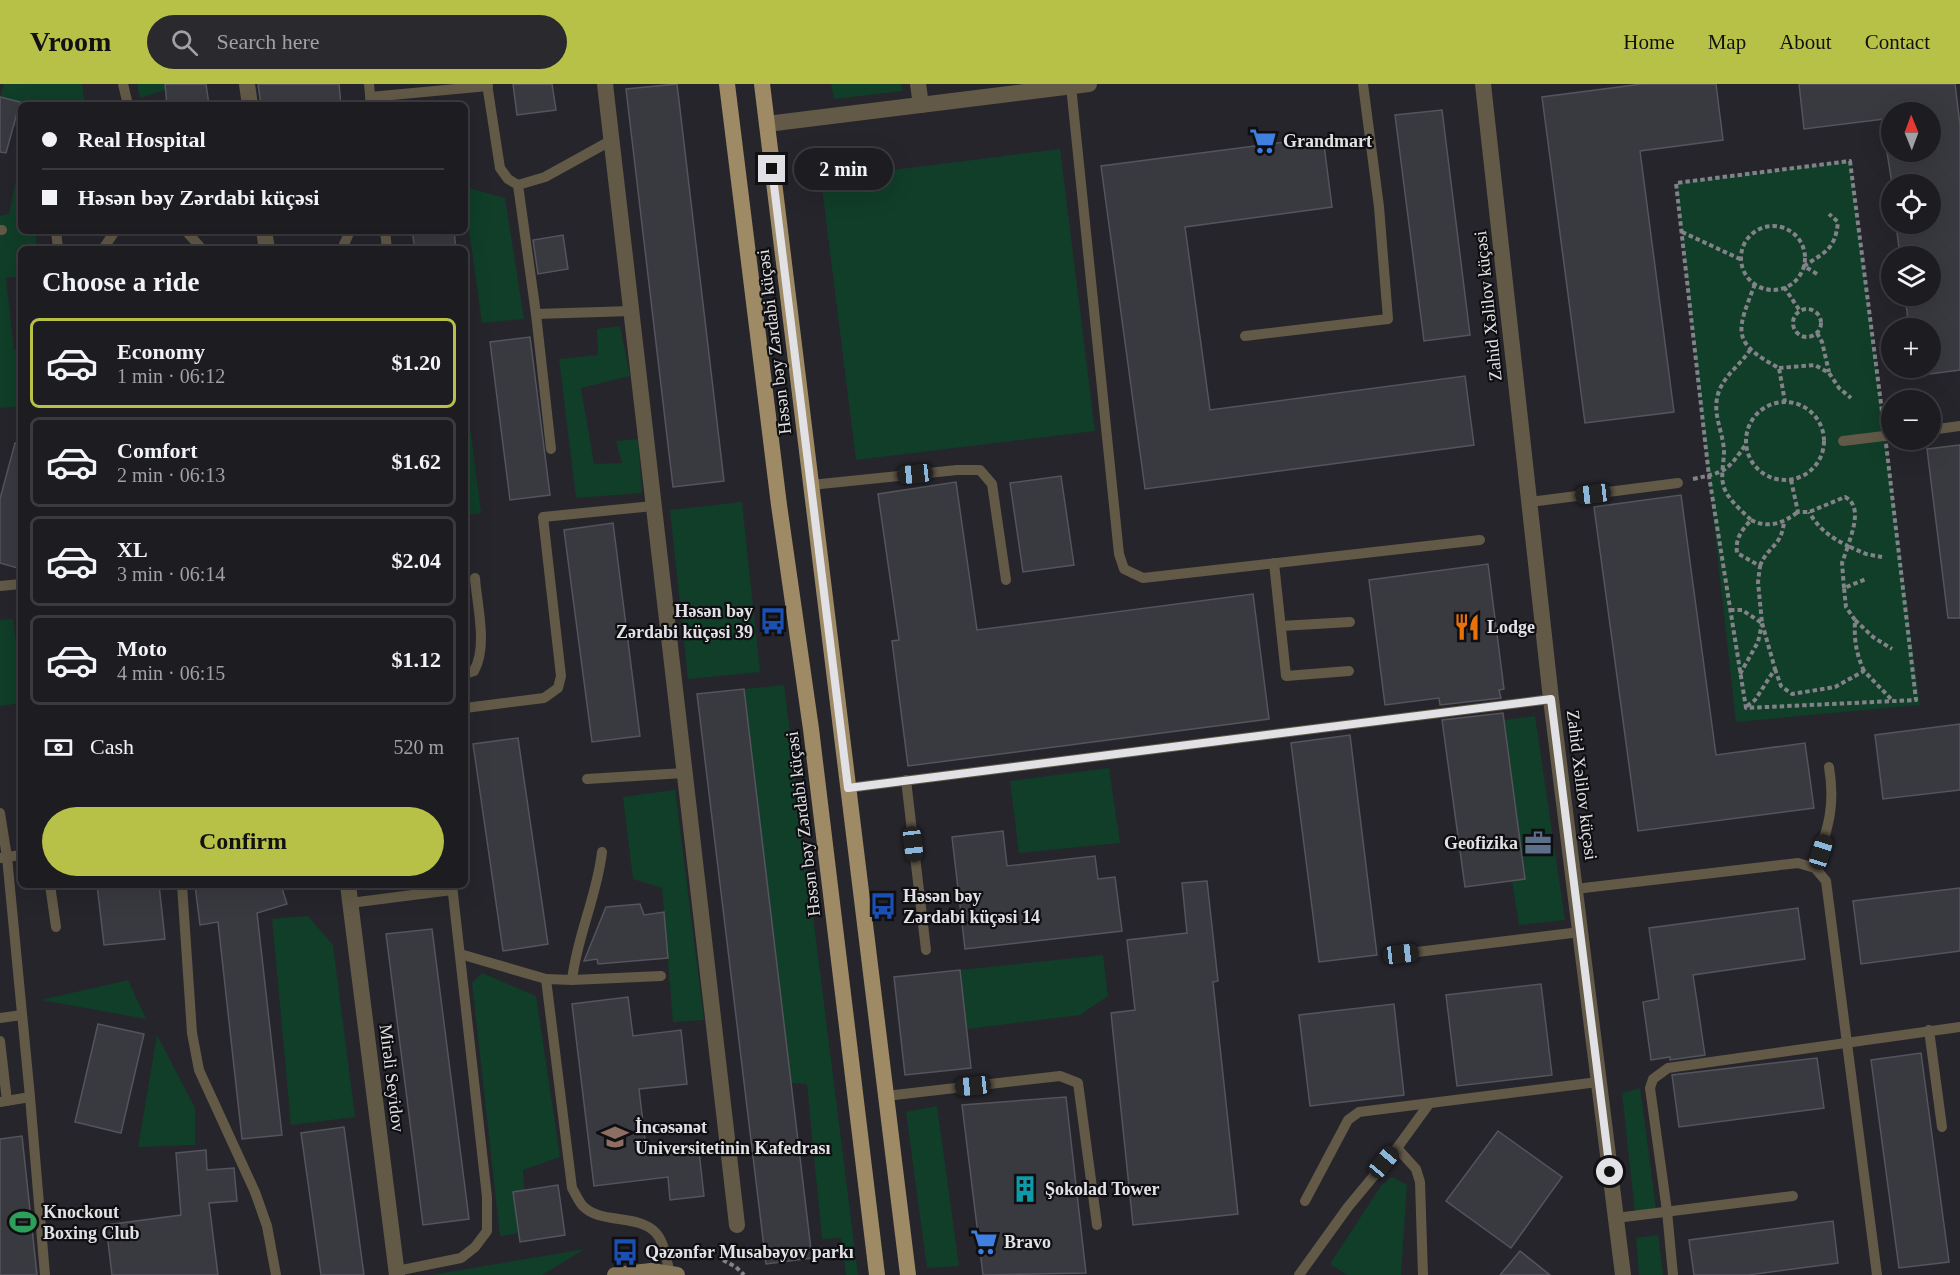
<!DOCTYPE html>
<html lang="en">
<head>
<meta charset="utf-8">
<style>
  :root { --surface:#1c1c21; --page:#29292e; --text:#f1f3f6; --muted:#a0a1a5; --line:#3a3a3f; --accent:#b7c148 }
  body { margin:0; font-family:Georgia,serif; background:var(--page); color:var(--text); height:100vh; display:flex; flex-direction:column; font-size:22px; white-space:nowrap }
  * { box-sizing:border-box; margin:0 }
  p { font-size:20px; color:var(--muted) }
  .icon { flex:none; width:33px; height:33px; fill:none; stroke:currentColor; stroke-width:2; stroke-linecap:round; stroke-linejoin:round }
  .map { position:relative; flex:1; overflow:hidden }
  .drawer { position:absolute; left:18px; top:162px; width:450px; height:642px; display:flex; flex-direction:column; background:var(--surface); border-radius:9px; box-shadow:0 6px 24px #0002,0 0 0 2px var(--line) }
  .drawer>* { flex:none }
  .top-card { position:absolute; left:18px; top:18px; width:450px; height:132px; border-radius:9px; box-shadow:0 6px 24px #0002,0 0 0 2px var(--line); display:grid; align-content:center; height:132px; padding:0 24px; background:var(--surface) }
  .needle { width:39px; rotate:359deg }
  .fabs { position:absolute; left:1881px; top:18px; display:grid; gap:12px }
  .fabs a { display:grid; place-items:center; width:60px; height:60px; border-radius:50%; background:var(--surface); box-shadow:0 6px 24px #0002,0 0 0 2px var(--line); font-size:30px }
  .end { position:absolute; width:27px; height:27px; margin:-14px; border:8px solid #e1e1e6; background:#111; box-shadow:0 0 0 3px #111 }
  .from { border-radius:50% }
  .bubble { position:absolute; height:42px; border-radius:21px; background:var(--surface); box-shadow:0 6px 24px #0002,0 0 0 2px var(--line); font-size:20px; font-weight:800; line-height:42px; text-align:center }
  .car { position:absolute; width:18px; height:36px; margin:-18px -9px; border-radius:8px; box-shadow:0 0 4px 2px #0007; background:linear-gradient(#222 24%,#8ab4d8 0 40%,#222 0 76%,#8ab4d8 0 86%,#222 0) }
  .top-card b { display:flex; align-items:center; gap:21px; height:57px; font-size:22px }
  .top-card b+b { border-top:2px solid var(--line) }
  .top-card i { width:15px; height:15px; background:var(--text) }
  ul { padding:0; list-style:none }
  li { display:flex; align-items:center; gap:18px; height:90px; margin:0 12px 9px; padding:0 12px; border:3px solid var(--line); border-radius:9px }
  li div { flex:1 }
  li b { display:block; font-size:22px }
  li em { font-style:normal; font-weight:800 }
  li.current { border-color:var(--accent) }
  li>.icon { width:54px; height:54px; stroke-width:1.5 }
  h2 { padding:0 24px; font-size:27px; line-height:72px }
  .pay { display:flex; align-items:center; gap:15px; height:66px; padding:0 24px; font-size:22px }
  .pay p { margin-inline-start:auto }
  .primary-button { display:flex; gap:12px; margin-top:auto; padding:12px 24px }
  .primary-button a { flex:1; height:69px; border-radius:36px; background:var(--accent); color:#111; font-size:24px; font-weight:800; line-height:69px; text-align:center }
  header { display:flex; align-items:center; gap:36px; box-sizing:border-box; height:84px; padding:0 30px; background:var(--accent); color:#111 }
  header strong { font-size:28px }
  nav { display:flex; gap:33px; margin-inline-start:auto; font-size:21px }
  .search { width:420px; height:54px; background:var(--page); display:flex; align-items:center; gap:15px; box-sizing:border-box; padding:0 21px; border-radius:33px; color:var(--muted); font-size:22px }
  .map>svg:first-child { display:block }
</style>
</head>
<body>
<header>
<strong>Vroom</strong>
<div class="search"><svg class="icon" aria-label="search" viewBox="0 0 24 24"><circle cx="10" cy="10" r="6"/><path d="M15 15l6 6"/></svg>Search here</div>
<nav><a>Home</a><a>Map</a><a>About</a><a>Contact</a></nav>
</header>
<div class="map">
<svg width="1960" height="1191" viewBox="0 0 1960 1191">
  <rect width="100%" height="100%" fill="#26252c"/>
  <!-- green -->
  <g fill="#103e28">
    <path d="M4,0H82L85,21H21V45L13,42L20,18L0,13Z"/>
    <path d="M137,0H165V6L140,14Z"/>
    <path d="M831,0H901L902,7L834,15Z"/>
    <path d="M1060,65L1095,347L856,376L821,95Z"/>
    <path d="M21,73V147H35L37,165H21V192L6,194L14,266H21V322L0,324V132L9,130Z"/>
    <path d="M1850,77L1920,621L1736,638L1676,99Z"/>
    <path d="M465,103L505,114L524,235L482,239L465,117Z"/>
    <path d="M620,242L630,292L581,304L594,380L622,379L616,357L638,355L642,409L576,414L559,275L598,271L597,245Z"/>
    <path d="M465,302L481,429L465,431Z"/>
    <path d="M742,418L760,588L688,595L670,426Z"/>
    <path d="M13,535L18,578H21V619L0,622V536Z"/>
    <path d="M784,601L858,1191H846L841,1154L822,1155L807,1000L791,999L744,605Z"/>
    <path d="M1535,632L1565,836L1519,841L1512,797L1525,795L1504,636Z"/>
    <path d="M1109,684L1120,759L1019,769L1010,697Z"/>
    <path d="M675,706L704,936L673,938L662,804L633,795L623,713Z"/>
    <path d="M308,832L333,861L355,1033L291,1041L272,835Z"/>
    <path d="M1103,871L1108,912L1080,931L967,945L960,886Z"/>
    <path d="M482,889L536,912L560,1073L523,1086L527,1148L500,1152L472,899Z"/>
    <path d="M128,896L146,935L41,916Z"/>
    <path d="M157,951L195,1024V1061L138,1063Z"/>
    <path d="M1640,1004L1656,1124L1635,1128L1622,1009Z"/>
    <path d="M937,1022L959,1182L927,1184L906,1028Z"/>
    <path d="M1392,1093L1407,1101L1401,1191H1347L1330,1180L1381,1102Z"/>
    <path d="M1658,1151L1663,1191H1639L1636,1154Z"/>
    <path d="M585,1165L542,1191H432Z"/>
  </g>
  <!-- building -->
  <g fill="#393940" stroke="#55545d" stroke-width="1.5">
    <path d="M165,0H206L209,21H167Z"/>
    <path d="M258,0H339L341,21H261Z"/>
    <path d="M513,0H552L556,26L517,31Z"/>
    <path d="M677,0L724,397L673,403L626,5Z"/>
    <path d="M1642,0H1716L1723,56L1640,67L1674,328L1585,339L1542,13Z"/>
    <path d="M1799,0H1955L1960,41V286L1930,290V244H1909L1905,212H1930V172H1900L1896,140H1930V100H1892L1887,68H1930V28H1892V34L1804,45Z"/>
    <path d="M0,13L20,18L6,69L0,68Z"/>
    <path d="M1442,26L1470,251L1424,257L1395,31Z"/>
    <path d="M1323,53L1332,123L1185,143L1210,326L1465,292L1474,361L1145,405L1101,82Z"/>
    <path d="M412,147H454L456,165H415Z"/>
    <path d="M563,151L568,185L538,190L533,156Z"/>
    <path d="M530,253L550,411L510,416L490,258Z"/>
    <path d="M15,359L21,360V485L0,479V415Z"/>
    <path d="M1960,361V534H1948L1927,365Z"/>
    <path d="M1061,392L1074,481L1023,488L1010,399Z"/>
    <path d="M956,398L977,546L1253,510L1269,635L908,682L892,557L899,556L878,410Z"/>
    <path d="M1681,411L1716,671L1805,659L1814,724L1638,747L1594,423Z"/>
    <path d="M613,439L640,652L592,658L564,446Z"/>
    <path d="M1488,480L1504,605L1499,606L1501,614L1440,621L1439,614L1385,621L1369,496Z"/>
    <path d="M744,605L812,1174L766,1180L697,610Z"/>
    <path d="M1503,629L1525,795L1465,803L1442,636Z"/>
    <path d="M1960,640V706L1883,715L1875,651Z"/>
    <path d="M1350,651L1377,871L1319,878L1291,659Z"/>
    <path d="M518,654L548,860L503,867L473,660Z"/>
    <path d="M1003,747L1007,782L1095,772L1098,795L1115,793L1122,847L965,865L952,753Z"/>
    <path d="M1207,797L1218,897L1213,898L1238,1130L1133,1141L1111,929L1135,926L1127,856L1187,849L1182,799Z"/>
    <path d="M97,801H159L165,855L104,861Z"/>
    <path d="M195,801H281L287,820L257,829L282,1051L242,1055L218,838L200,841Z"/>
    <path d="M1960,804V867L1861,880L1853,817Z"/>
    <path d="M640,820L644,831L664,828L668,874L598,880L597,875L584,877L606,823Z"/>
    <path d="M1798,824L1805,875L1693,891L1705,971L1670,976V973L1651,976L1643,918L1659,915L1649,844Z"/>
    <path d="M432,845L469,1135L423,1141L386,850Z"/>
    <path d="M960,886L971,984L905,991L894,893Z"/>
    <path d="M1541,900L1552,991L1457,1002L1446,911Z"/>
    <path d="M628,913L633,952L681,946L687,1000L639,1005L646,1064L698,1059L704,1112L670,1116L668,1093L594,1102L572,920Z"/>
    <path d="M1394,920L1404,1011L1310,1022L1299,931Z"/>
    <path d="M98,940L144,950L121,1049L75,1038Z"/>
    <path d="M1921,969L1949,1178L1899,1184L1871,976Z"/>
    <path d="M1817,974L1824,1024L1679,1043L1672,991Z"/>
    <path d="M1066,1013L1086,1189L983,1191L962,1021Z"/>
    <path d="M344,1043L364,1191H321L301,1049Z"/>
    <path d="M1498,1047L1562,1093L1511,1164L1446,1117Z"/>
    <path d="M22,1052L37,1191H0V1055Z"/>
    <path d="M206,1066L207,1086L234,1084L237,1117L209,1119L218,1191H112L106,1141L181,1131L176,1069Z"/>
    <path d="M558,1101L565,1151L520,1158L513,1108Z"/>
    <path d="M1833,1137L1838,1179L1748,1191H1694L1689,1156Z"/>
    <path d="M1520,1167L1550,1191H1500Z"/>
  </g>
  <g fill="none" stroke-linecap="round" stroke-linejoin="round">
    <!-- path -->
    <g stroke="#828288" stroke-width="4" stroke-dasharray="4.5 3" stroke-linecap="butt">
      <path d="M1850,77L1885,351L1916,616L1746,624L1709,392L1676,99Z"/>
      <circle cx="1773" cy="174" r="32"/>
      <path d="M1682,148L1740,175"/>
      <path d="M1817,190L1804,182C1825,168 1835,166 1838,138L1829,130"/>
      <path d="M1755,200C1737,247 1730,258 1779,284L1785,318"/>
      <path d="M1784,203L1800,227"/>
      <circle cx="1807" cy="239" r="14"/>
      <path d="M1817,249L1822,258L1829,288"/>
      <path d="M1779,284L1815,281L1829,289L1839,304L1851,314"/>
      <circle cx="1785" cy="357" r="39"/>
      <path d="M1693,395C1725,388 1727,388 1746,360"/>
      <path d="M1791,396L1798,428H1809L1845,413C1863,422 1852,448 1848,462C1830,453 1819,445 1809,428"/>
      <path d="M1751,436C1769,445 1783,439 1798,428"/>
      <path d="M1760,482C1768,461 1781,464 1784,438"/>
      <path d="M1844,504L1842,479L1848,462L1866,470L1882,473"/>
      <path d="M1730,526H1742L1762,539L1758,498L1760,482L1737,469C1735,454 1742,446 1751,436C1743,428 1732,419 1726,408C1719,395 1724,381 1724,367C1723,346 1711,329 1719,307C1725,291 1741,280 1750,266"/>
      <path d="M1855,536L1846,523L1844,504L1866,495"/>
      <path d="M1775,585L1781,602L1792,610L1835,603L1864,587L1892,616"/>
      <path d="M1864,587C1856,569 1854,556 1855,536L1873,553L1892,565"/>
      <path d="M1740,590L1758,558L1762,540"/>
      <path d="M1747,622L1755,616L1775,585L1762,539"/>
      <path d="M723,1176L736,1183L744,1191"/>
    </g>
    <!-- service -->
    <g stroke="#625947" stroke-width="10">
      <path d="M123,0L128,21"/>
      <path d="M369,0L371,21"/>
      <path d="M487,0L500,84L508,95L518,101L536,230L551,365"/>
      <path d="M1071,2L1119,470L1124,485L1143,494L1480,456"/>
      <path d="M370,13L488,2"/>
      <path d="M518,101L545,93L612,56"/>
      <path d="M0,146H2"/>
      <path d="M56,147L58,165"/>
      <path d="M186,147L202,165"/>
      <path d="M385,147L387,165"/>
      <path d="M103,165L115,147"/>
      <path d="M342,165L350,147"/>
      <path d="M536,230L631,227"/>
      <path d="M1245,252L1388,235L1379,123L1363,0"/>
      <path d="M1930,346L1960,342"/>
      <path d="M1843,357L1892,351"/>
      <path d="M811,401L957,386H980L992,400L1006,496"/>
      <path d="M1530,418L1678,399"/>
      <path d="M1274,479L1286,592L1349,587"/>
      <path d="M0,502L21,500"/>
      <path d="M1281,542L1350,538"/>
      <path d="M465,590L474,587C488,562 477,522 475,494"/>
      <path d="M465,624L544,614L558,604L561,592L543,433L653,422"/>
      <path d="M587,695L684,689"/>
      <path d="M906,696L926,866"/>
      <path d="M848,704L1551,615"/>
      <path d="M0,729L7,773L30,1013L45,1191"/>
      <path d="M0,774L21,771"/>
      <path d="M1815,784C1827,746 1836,724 1829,683"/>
      <path d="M50,801L56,843"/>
      <path d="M182,801L192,949L199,986L255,1108L267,1142L276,1191"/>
      <path d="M1575,805L1798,779L1815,784L1826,797L1877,1191"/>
      <path d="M350,819L452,806"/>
      <path d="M460,870L546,895L572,1104C575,1109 578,1116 582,1121C599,1141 638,1129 656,1149C665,1159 666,1176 670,1189"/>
      <path d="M1401,870L1580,848"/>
      <path d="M546,895L572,896L661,892"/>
      <path d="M572,896C577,852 597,812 602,768"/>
      <path d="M0,934L22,931"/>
      <path d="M1929,946L1942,1043"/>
      <path d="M0,957L7,1017"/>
      <path d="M886,1012L1060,992L1078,999L1097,1141"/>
      <path d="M0,1018L30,1013"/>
      <path d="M1397,1064L1429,1020"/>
      <path d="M1305,1117L1348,1036L1359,1028L1598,998"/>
      <path d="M1616,1134L1793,1112"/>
      <path d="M397,1187L461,1174L475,1163L487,1147V1113L452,801"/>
      <path d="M1299,1191L1348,1123L1397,1064L1416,1085L1420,1098L1423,1191"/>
      <path d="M1673,1191L1667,1127L1650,1004L1653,995L1668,984L1960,943"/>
    </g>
    <!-- minor -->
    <g stroke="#625947" stroke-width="16">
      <path d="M247,0L250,21"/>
      <path d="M605,0L737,1141"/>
      <path d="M918,0L921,21"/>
      <path d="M1483,0L1551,615L1623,1191"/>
      <path d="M767,40L1089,0"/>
      <path d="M264,147L267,165"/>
      <path d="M348,801L397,1191"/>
    </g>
    <!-- secondary -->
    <path stroke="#847558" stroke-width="16" d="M615,1191L651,1187L677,1191"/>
    <!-- primary -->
    <g stroke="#9e8a65" stroke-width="16">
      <path d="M727,0L779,421L811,645L877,1191"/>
      <path d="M762,0L908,1191"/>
    </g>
  </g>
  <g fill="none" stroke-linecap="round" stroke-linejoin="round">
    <!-- route -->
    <path stroke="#e1e1e6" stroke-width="8" d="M772,85L848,704L1551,615L1610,1088"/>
  </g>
  <!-- icons -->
  <defs>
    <symbol id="supermarket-bare" viewBox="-9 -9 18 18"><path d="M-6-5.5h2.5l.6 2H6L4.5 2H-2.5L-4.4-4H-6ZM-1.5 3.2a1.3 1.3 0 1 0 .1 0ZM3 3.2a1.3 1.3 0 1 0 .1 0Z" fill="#3f7fe0" stroke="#0f0f12" stroke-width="2.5" paint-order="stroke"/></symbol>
    <symbol id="bus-bare" viewBox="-9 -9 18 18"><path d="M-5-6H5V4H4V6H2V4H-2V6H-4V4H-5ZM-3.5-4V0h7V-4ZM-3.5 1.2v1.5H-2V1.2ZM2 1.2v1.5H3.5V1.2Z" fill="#1a4fb4" stroke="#0f0f12" stroke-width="2.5" paint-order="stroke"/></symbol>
    <symbol id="restaurant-bare" viewBox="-9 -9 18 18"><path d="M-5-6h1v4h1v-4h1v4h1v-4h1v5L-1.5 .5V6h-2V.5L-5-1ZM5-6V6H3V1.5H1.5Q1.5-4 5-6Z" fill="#e8710a" stroke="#0f0f12" stroke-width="2.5" paint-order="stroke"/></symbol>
    <symbol id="office-bare" viewBox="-9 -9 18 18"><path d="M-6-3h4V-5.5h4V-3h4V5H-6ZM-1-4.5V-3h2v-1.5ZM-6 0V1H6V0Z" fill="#5c6f8a" stroke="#0f0f12" stroke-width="2.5" paint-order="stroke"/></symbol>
    <symbol id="university-bare" viewBox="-9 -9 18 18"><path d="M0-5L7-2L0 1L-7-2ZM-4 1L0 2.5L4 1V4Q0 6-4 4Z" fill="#8d6e63" stroke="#0f0f12" stroke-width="2.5" paint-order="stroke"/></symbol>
    <symbol id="building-bare" viewBox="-9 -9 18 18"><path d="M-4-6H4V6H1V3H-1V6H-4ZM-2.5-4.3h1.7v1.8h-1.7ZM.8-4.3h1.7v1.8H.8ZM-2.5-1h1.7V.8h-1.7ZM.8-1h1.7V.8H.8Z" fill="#0f9aa8" stroke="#0f0f12" stroke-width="2.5" paint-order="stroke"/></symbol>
    <symbol id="stadium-bare" viewBox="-9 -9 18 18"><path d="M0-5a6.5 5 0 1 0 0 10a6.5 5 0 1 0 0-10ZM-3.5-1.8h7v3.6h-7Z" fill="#2e9e5b" stroke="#0f0f12" stroke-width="2.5" paint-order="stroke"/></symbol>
  </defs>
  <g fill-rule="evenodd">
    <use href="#supermarket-bare" x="1244" y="38" width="38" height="38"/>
    <use href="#bus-bare" x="754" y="518" width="38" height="38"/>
    <use href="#restaurant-bare" x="1448" y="524" width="38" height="38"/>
    <use href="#office-bare" x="1519" y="740" width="38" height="38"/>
    <use href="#bus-bare" x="864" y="803" width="38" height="38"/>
    <use href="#university-bare" x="596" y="1034" width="38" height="38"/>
    <use href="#building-bare" x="1006" y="1086" width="38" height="38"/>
    <use href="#stadium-bare" x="4" y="1119" width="38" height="38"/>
    <use href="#supermarket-bare" x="965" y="1139" width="38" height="38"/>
    <use href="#bus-bare" x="606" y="1149" width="38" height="38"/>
  </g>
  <g text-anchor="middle" stroke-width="4.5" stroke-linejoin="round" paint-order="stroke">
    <!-- poi labels -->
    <g font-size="18" font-weight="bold" fill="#e1e1e6" stroke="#0f0f12" text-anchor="start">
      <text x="1283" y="63">Grandmart</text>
      <text x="753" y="533" text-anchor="end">Həsən bəy<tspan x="753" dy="21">Zərdabi küçəsi 39</tspan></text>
      <text x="1487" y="549">Lodge</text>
      <text x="1518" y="765" text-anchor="end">Geofizika</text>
      <text x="903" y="818">Həsən bəy<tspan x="903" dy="21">Zərdabi küçəsi 14</tspan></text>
      <text x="635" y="1049">İncəsənət<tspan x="635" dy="21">Universitetinin Kafedrası</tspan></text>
      <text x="1045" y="1111">Şokolad Tower</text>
      <text x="43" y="1134">Knockout<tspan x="43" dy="21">Boxing Club</tspan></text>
      <text x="1004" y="1164">Bravo</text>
      <text x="645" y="1174">Qəzənfər Musabəyov parkı</text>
    </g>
    <!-- street labels -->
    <g font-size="18" fill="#e1e1e6" stroke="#0f0f12">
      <text transform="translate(1488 222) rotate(-96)" y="6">Zahid Xəlilov küçəsi</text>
      <text transform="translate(774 258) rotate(-97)" y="6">Həsən bəy Zərdabi küçəsi</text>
      <text transform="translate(1582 701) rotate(83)" y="6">Zahid Xəlilov küçəsi</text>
      <text transform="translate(803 740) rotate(-97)" y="6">Həsən bəy Zərdabi küçəsi</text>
      <text transform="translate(392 994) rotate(83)" y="6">Mirəli Seyidov</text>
    </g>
  </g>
</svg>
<div class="fabs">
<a><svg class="needle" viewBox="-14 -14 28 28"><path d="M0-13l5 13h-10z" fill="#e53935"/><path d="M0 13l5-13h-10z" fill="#a0a1a5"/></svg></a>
<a><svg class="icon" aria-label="locate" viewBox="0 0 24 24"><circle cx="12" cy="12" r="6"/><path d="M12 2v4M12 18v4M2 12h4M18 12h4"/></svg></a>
<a><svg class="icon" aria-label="layers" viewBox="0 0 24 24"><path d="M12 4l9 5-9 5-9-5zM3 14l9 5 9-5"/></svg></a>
<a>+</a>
<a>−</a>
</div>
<i class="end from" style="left:1610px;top:1088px"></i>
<i class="end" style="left:772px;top:85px"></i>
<div class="bubble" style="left:794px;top:64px;width:99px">2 min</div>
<i class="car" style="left:915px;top:390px;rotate:264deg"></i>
<i class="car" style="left:1593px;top:410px;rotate:263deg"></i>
<i class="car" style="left:913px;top:760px;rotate:173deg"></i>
<i class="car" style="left:1821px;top:768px;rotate:17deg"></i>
<i class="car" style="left:1401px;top:870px;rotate:83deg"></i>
<i class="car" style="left:973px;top:1002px;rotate:264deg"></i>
<i class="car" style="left:1384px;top:1078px;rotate:40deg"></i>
<div class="top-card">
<b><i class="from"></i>Real Hospital</b>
<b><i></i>Həsən bəy Zərdabi küçəsi</b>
</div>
<section class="drawer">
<h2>Choose a ride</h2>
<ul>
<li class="current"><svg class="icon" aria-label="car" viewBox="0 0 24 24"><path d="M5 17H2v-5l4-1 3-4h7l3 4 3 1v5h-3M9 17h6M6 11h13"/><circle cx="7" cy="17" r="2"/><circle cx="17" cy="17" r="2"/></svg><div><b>Economy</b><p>1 min · 06:12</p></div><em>$1.20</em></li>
<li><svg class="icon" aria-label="car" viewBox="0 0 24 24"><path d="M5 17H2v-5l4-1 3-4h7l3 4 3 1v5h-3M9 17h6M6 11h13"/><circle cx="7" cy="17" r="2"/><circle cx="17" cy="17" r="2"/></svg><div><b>Comfort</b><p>2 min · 06:13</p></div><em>$1.62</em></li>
<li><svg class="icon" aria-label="car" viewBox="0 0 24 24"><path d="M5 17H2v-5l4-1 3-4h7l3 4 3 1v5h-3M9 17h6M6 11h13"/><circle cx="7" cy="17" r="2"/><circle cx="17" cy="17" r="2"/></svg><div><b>XL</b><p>3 min · 06:14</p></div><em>$2.04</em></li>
<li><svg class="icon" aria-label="car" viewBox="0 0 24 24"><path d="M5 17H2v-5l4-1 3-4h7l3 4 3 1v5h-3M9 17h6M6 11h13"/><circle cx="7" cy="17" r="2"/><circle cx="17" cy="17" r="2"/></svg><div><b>Moto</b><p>4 min · 06:15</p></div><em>$1.12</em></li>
</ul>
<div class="pay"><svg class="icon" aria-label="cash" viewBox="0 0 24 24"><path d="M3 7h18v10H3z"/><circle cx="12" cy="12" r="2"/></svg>Cash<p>520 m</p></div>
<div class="primary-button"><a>Confirm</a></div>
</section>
</div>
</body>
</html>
